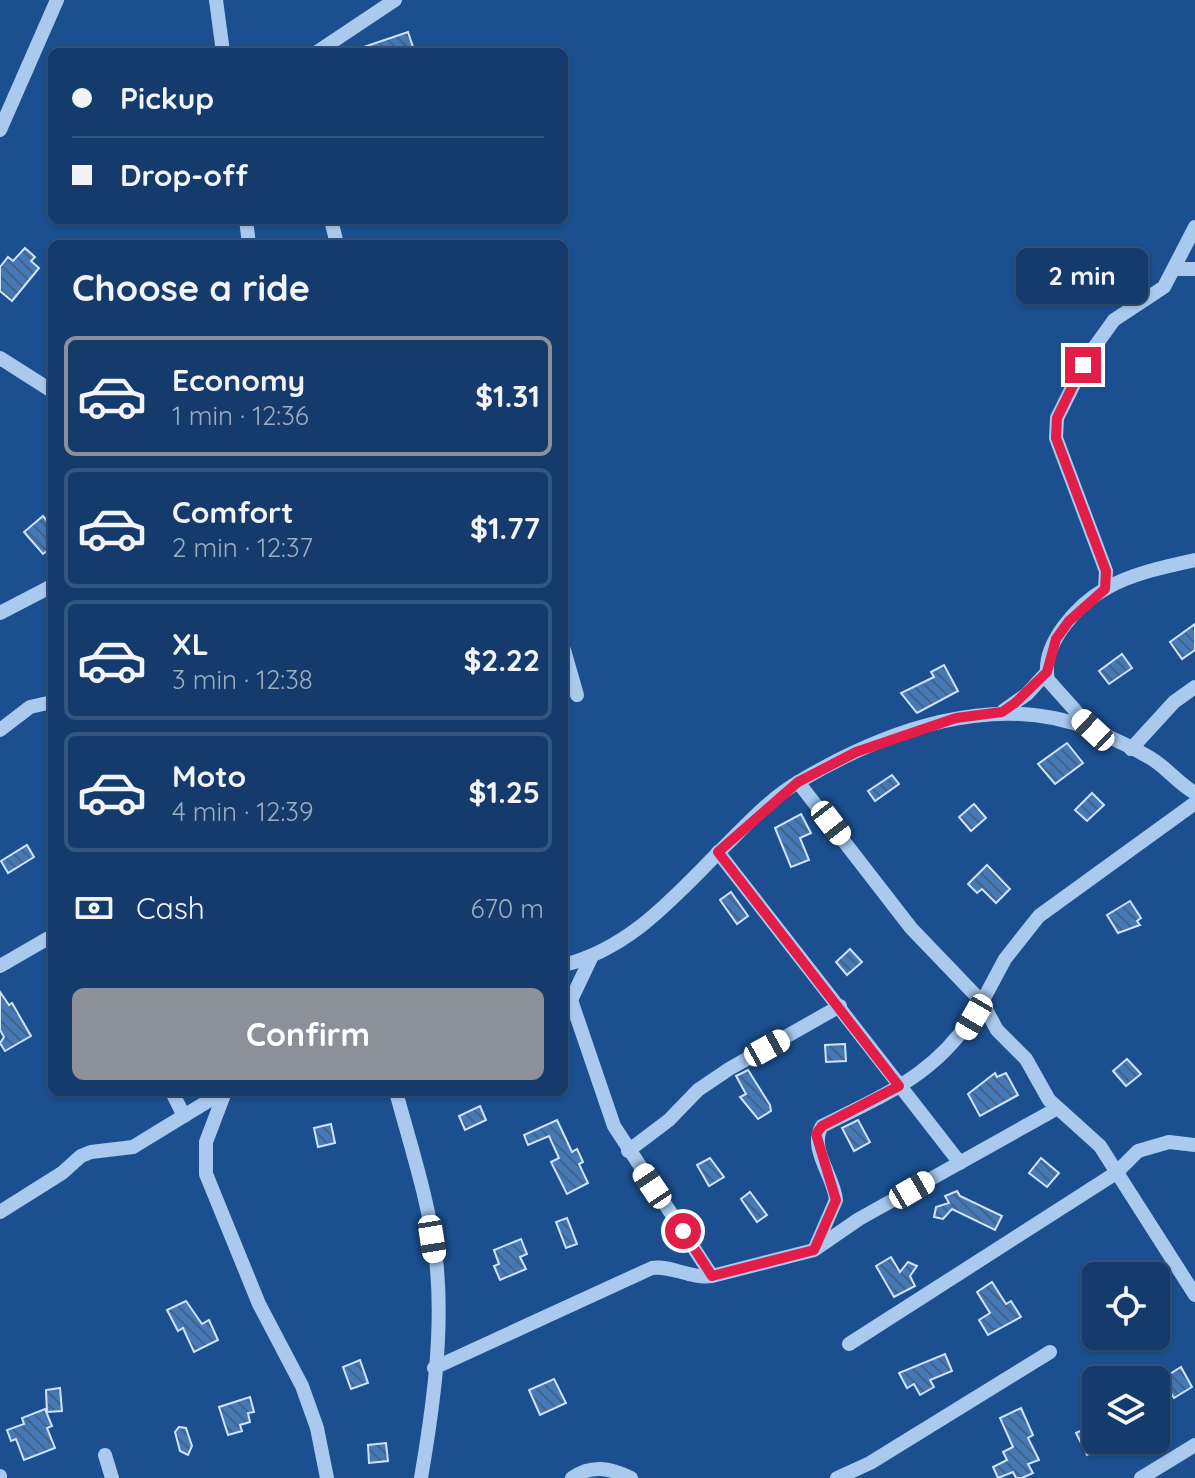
<!DOCTYPE html>
<html lang="en">
<head>
<meta charset="utf-8">
<style>
  :root { --surface:#143b6b; --page:#214673; --text:#f1f3f6; --muted:#9dadc1; --line:#33557e; --accent:#8c9099 }
  body { margin:0; font-family:Quicksand,sans-serif; background:var(--page); color:var(--text); height:100vh; display:flex; flex-direction:column; font-size:30px; white-space:nowrap }
  * { box-sizing:border-box; margin:0 }
  p { font-size:26px; color:var(--muted) }
  .icon { flex:none; width:44px; height:44px; fill:none; stroke:currentColor; stroke-width:2; stroke-linecap:round; stroke-linejoin:round }
  .map { position:relative; flex:1; overflow:hidden }
  .sheet { position:absolute; left:48px; top:240px; width:520px; height:856px; display:flex; flex-direction:column; background:var(--surface); border-radius:12px; box-shadow:0 2px 6px #0004,0 0 0 2px var(--line) }
  .sheet>* { flex:none }
  .top-card { position:absolute; left:48px; top:48px; width:520px; height:176px; border-radius:12px; box-shadow:0 2px 6px #0004,0 0 0 2px var(--line); display:grid; align-content:center; height:176px; padding:0 24px; background:var(--surface) }
  .tools { position:absolute; left:1082px; top:1262px; display:grid; gap:16px }
  .tools a { display:grid; place-items:center; width:88px; height:88px; border-radius:12px; background:var(--surface); box-shadow:0 2px 6px #0004,0 0 0 2px var(--line); font-size:40px }
  .end { position:absolute; width:36px; height:36px; margin:-18px; border:10px solid #e11d48; background:#fff; box-shadow:0 0 0 4px #fff }
  .from { border-radius:50% }
  .bubble { position:absolute; height:56px; border-radius:12px; background:var(--surface); box-shadow:0 2px 6px #0004,0 0 0 2px var(--line); font-size:26px; font-weight:800; line-height:56px; text-align:center }
  .car { position:absolute; width:24px; height:48px; margin:-24px -12px; border-radius:10px; box-shadow:0 0 6px 2px #0007; background:linear-gradient(#fff 24%,#345 0 40%,#fff 0 76%,#345 0 86%,#fff 0) }
  .top-card b { display:flex; align-items:center; gap:28px; height:76px; font-size:30px }
  .top-card b+b { border-top:2px solid var(--line) }
  .top-card i { width:20px; height:20px; background:var(--text) }
  ul { padding:0; list-style:none }
  li { display:flex; align-items:center; gap:24px; height:120px; margin:0 16px 12px; padding:0 8px; border:4px solid var(--line); border-radius:12px }
  li div { flex:1 }
  li b { display:block; font-size:30px }
  li em { font-style:normal; font-weight:800 }
  li.selected { border-color:var(--accent) }
  li>.icon { width:72px; height:72px; stroke-width:1.5 }
  h2 { padding:0 24px; font-size:36px; line-height:96px }
  .pay { display:flex; align-items:center; gap:20px; height:88px; padding:0 24px; font-size:30px }
  .pay p { margin-inline-start:auto }
  .primary-button { display:flex; gap:16px; margin-top:auto; padding:16px 24px }
  .primary-button a { flex:1; height:92px; border-radius:12px; background:var(--accent); color:#fff; font-size:32px; font-weight:800; line-height:92px; text-align:center }
  .map>svg:first-child { display:block }
</style>
</head>
<body>
<div class="map">
<svg width="1195" height="1478" viewBox="0 0 1195 1478">
  <defs>
    <pattern id="building-back-hatch" width="6" height="6" patternUnits="userSpaceOnUse" patternTransform="scale(2)"><rect width="6" height="6" fill="#4478b7"/><path d="M-1 5l2 2M0 0l6 6M5-1l2 2" fill="none" stroke="#486282"/></pattern>
  </defs>
  <rect width="100%" height="100%" fill="#1b4f8f"/>
  <!-- building -->
  <g fill="url(#building-back-hatch)" stroke="#cfe3fa" stroke-width="2">
    <path d="M408,32L414,50L355,52V50Z"/>
    <path d="M25,248L35,257L31,261L39,268L12,301L0,291V267L8,257L13,261Z"/>
    <path d="M43,516L52,527V547L43,554L24,532Z"/>
    <path d="M1195,624V650L1182,659L1170,642Z"/>
    <path d="M1122,654L1132,668L1109,684L1099,671Z"/>
    <path d="M944,665L958,691L917,713L901,693L934,677L931,672Z"/>
    <path d="M1067,743L1083,763L1055,784L1038,764Z"/>
    <path d="M892,775L899,784L875,801L868,791Z"/>
    <path d="M1092,793L1104,805L1087,821L1075,810Z"/>
    <path d="M974,804L986,818L971,831L959,817Z"/>
    <path d="M801,814L811,833L800,838L809,860L791,867L775,828Z"/>
    <path d="M27,845L34,857L8,873L1,861Z"/>
    <path d="M987,865L1010,889L996,903L982,889L977,893L968,884Z"/>
    <path d="M731,892L748,916L737,924L720,900Z"/>
    <path d="M1130,901L1141,918L1137,921L1140,925L1118,933L1107,915Z"/>
    <path d="M850,949L862,962L847,975L836,962Z"/>
    <path d="M0,992L9,1005L12,1003L31,1036L5,1051L0,1043L4,1037L0,1030Z"/>
    <path d="M845,1044L846,1061L826,1062L825,1045Z"/>
    <path d="M1127,1059L1141,1074L1126,1086L1113,1071Z"/>
    <path d="M748,1070L770,1105L771,1111L758,1119L740,1097L746,1094L736,1076Z"/>
    <path d="M995,1073L997,1077L1006,1073L1018,1095L980,1116L968,1094Z"/>
    <path d="M480,1106L486,1120L465,1130L459,1116Z"/>
    <path d="M557,1120L572,1152L577,1149L583,1162L579,1164L588,1183L567,1194L551,1162L559,1158L549,1136L528,1145L524,1135Z"/>
    <path d="M858,1120L870,1142L854,1151L842,1128Z"/>
    <path d="M331,1124L335,1143L318,1147L314,1128Z"/>
    <path d="M710,1158L724,1177L709,1186L697,1165Z"/>
    <path d="M1041,1158L1059,1173L1047,1187L1029,1173Z"/>
    <path d="M957,1191L960,1196L1002,1216L995,1230L952,1209L943,1219L934,1217L936,1207L949,1203L945,1196Z"/>
    <path d="M750,1192L767,1215L757,1222L741,1199Z"/>
    <path d="M567,1218L577,1244L566,1248L556,1222Z"/>
    <path d="M521,1239L527,1254L520,1257L526,1269L500,1280L494,1266L499,1264L494,1250Z"/>
    <path d="M891,1257L900,1272L908,1262L917,1266L910,1276L915,1286L894,1297L876,1266Z"/>
    <path d="M992,1282L1006,1304L1011,1301L1021,1317L988,1335L979,1320L990,1313L977,1292Z"/>
    <path d="M186,1301L202,1324L209,1320L218,1340L194,1352L183,1328L178,1331L167,1310Z"/>
    <path d="M945,1354L952,1371L930,1380L934,1387L920,1395L914,1384L907,1388L899,1373Z"/>
    <path d="M360,1360L368,1383L351,1389L343,1367Z"/>
    <path d="M1181,1367L1192,1387L1174,1398L1162,1379Z"/>
    <path d="M554,1379L566,1403L540,1415L529,1390Z"/>
    <path d="M60,1388L62,1411L47,1412L46,1390Z"/>
    <path d="M250,1397L254,1412L248,1413L250,1422L240,1425L242,1431L228,1435L219,1407Z"/>
    <path d="M1021,1408L1033,1435L1028,1438L1039,1460L1028,1464L1033,1473L1022,1478H1016L1013,1472L998,1478L993,1467L1007,1460L1003,1452L1013,1447L1000,1418Z"/>
    <path d="M45,1409L52,1426L47,1428L55,1448L24,1460L16,1439L11,1441L7,1430L24,1424L22,1418Z"/>
    <path d="M1096,1423V1440H1118L1087,1455L1076,1433Z"/>
    <path d="M179,1427L186,1428L192,1446L188,1455L180,1451L175,1432Z"/>
    <path d="M386,1443L388,1461L369,1463L368,1445Z"/>
  </g>
  <g fill="none" stroke-linecap="round" stroke-linejoin="round">
    <!-- minor -->
    <g stroke="#a9c9ee" stroke-width="14">
      <path d="M216,0L223,52"/>
      <path d="M317,52L395,0"/>
      <path d="M0,130L57,0"/>
      <path d="M246,220L249,244"/>
      <path d="M331,220L337,244"/>
      <path d="M1174,269H1195"/>
      <path d="M0,358L52,391"/>
      <path d="M1105,589L1106,571L1056,438L1057,418L1088,356L1114,320L1164,287L1195,227"/>
      <path d="M0,613L52,586"/>
      <path d="M564,650L577,695"/>
      <path d="M1003,711L1027,694L1047,672"/>
      <path d="M1090,727L1048,680C1040,645 1077,605 1105,589C1130,574 1167,566 1195,560"/>
      <path d="M0,730L30,707L52,702"/>
      <path d="M1131,749L1174,702L1195,687"/>
      <path d="M798,782L911,928L982,1002C940,1073 892,1091 822,1126C808,1148 834,1176 836,1200L815,1248"/>
      <path d="M1195,803L1039,916L1005,959L982,1002L997,1030L1026,1059L1049,1100L1100,1146L1195,1295"/>
      <path d="M718,852L960,1163"/>
      <path d="M564,965C634,947 677,893 727,844C749,822 772,797 800,781C886,730 996,690 1093,730C1112,738 1134,748 1152,759C1168,769 1179,784 1195,793"/>
      <path d="M0,966L52,936"/>
      <path d="M564,996L571,1000L614,1126L712,1276L814,1250L859,1219L1056,1109"/>
      <path d="M571,1000L591,958"/>
      <path d="M172,1092L184,1116"/>
      <path d="M225,1092L206,1142V1174L259,1304L302,1386L317,1428L327,1478"/>
      <path d="M396,1092C411,1147 429,1202 436,1259C444,1330 433,1408 421,1478"/>
      <path d="M628,1151L669,1120L698,1090L729,1069L840,1006"/>
      <path d="M0,1212L62,1173L81,1156L91,1152L133,1147L223,1092"/>
      <path d="M849,1344L1116,1173L1138,1151L1169,1142L1195,1145"/>
      <path d="M434,1368L652,1268C672,1265 690,1279 712,1276"/>
      <path d="M105,1455L112,1478"/>
      <path d="M0,1476V1478"/>
      <path d="M572,1478C592,1464 610,1468 631,1478"/>
      <path d="M837,1478L870,1463L1050,1352"/>
      <path d="M1141,1478L1195,1445"/>
    </g>
  </g>
  <g fill="none" stroke-linecap="round" stroke-linejoin="round">
    <!-- route -->
    <path stroke="#e11d48" stroke-width="10" d="M683,1231L712,1276L814,1250L836,1200L816,1134L822,1126L899,1086L718,852L798,782L856,752L956,718L1002,712L1015,703L1047,672L1056,639L1069,621L1105,589L1106,571L1056,438L1057,418L1083,365"/>
  </g>
</svg>
<div class="tools">
<a><svg class="icon" aria-label="locate" viewBox="0 0 24 24"><circle cx="12" cy="12" r="6"/><path d="M12 2v4M12 18v4M2 12h4M18 12h4"/></svg></a>
<a><svg class="icon" aria-label="layers" viewBox="0 0 24 24"><path d="M12 4l9 5-9 5-9-5zM3 14l9 5 9-5"/></svg></a>
</div>
<i class="end from" style="left:683px;top:1231px"></i>
<i class="end" style="left:1083px;top:365px"></i>
<div class="bubble" style="left:1016px;top:248px;width:132px">2 min</div>
<i class="car" style="left:1093px;top:730px;rotate:313deg"></i>
<i class="car" style="left:831px;top:823px;rotate:142deg"></i>
<i class="car" style="left:974px;top:1017px;rotate:210deg"></i>
<i class="car" style="left:767px;top:1048px;rotate:61deg"></i>
<i class="car" style="left:652px;top:1186px;rotate:326deg"></i>
<i class="car" style="left:912px;top:1190px;rotate:60deg"></i>
<i class="car" style="left:432px;top:1239px;rotate:171deg"></i>
<div class="top-card">
<b><i class="from"></i>Pickup</b>
<b><i></i>Drop-off</b>
</div>
<section class="sheet">
<h2>Choose a ride</h2>
<ul>
<li class="selected"><svg class="icon" aria-label="car" viewBox="0 0 24 24"><path d="M5 17H2v-5l4-1 3-4h7l3 4 3 1v5h-3M9 17h6M6 11h13"/><circle cx="7" cy="17" r="2"/><circle cx="17" cy="17" r="2"/></svg><div><b>Economy</b><p>1 min · 12:36</p></div><em>$1.31</em></li>
<li><svg class="icon" aria-label="car" viewBox="0 0 24 24"><path d="M5 17H2v-5l4-1 3-4h7l3 4 3 1v5h-3M9 17h6M6 11h13"/><circle cx="7" cy="17" r="2"/><circle cx="17" cy="17" r="2"/></svg><div><b>Comfort</b><p>2 min · 12:37</p></div><em>$1.77</em></li>
<li><svg class="icon" aria-label="car" viewBox="0 0 24 24"><path d="M5 17H2v-5l4-1 3-4h7l3 4 3 1v5h-3M9 17h6M6 11h13"/><circle cx="7" cy="17" r="2"/><circle cx="17" cy="17" r="2"/></svg><div><b>XL</b><p>3 min · 12:38</p></div><em>$2.22</em></li>
<li><svg class="icon" aria-label="car" viewBox="0 0 24 24"><path d="M5 17H2v-5l4-1 3-4h7l3 4 3 1v5h-3M9 17h6M6 11h13"/><circle cx="7" cy="17" r="2"/><circle cx="17" cy="17" r="2"/></svg><div><b>Moto</b><p>4 min · 12:39</p></div><em>$1.25</em></li>
</ul>
<div class="pay"><svg class="icon" aria-label="cash" viewBox="0 0 24 24"><path d="M3 7h18v10H3z"/><circle cx="12" cy="12" r="2"/></svg>Cash<p>670 m</p></div>
<div class="primary-button"><a>Confirm</a></div>
</section>
</div>
</body>
</html>
